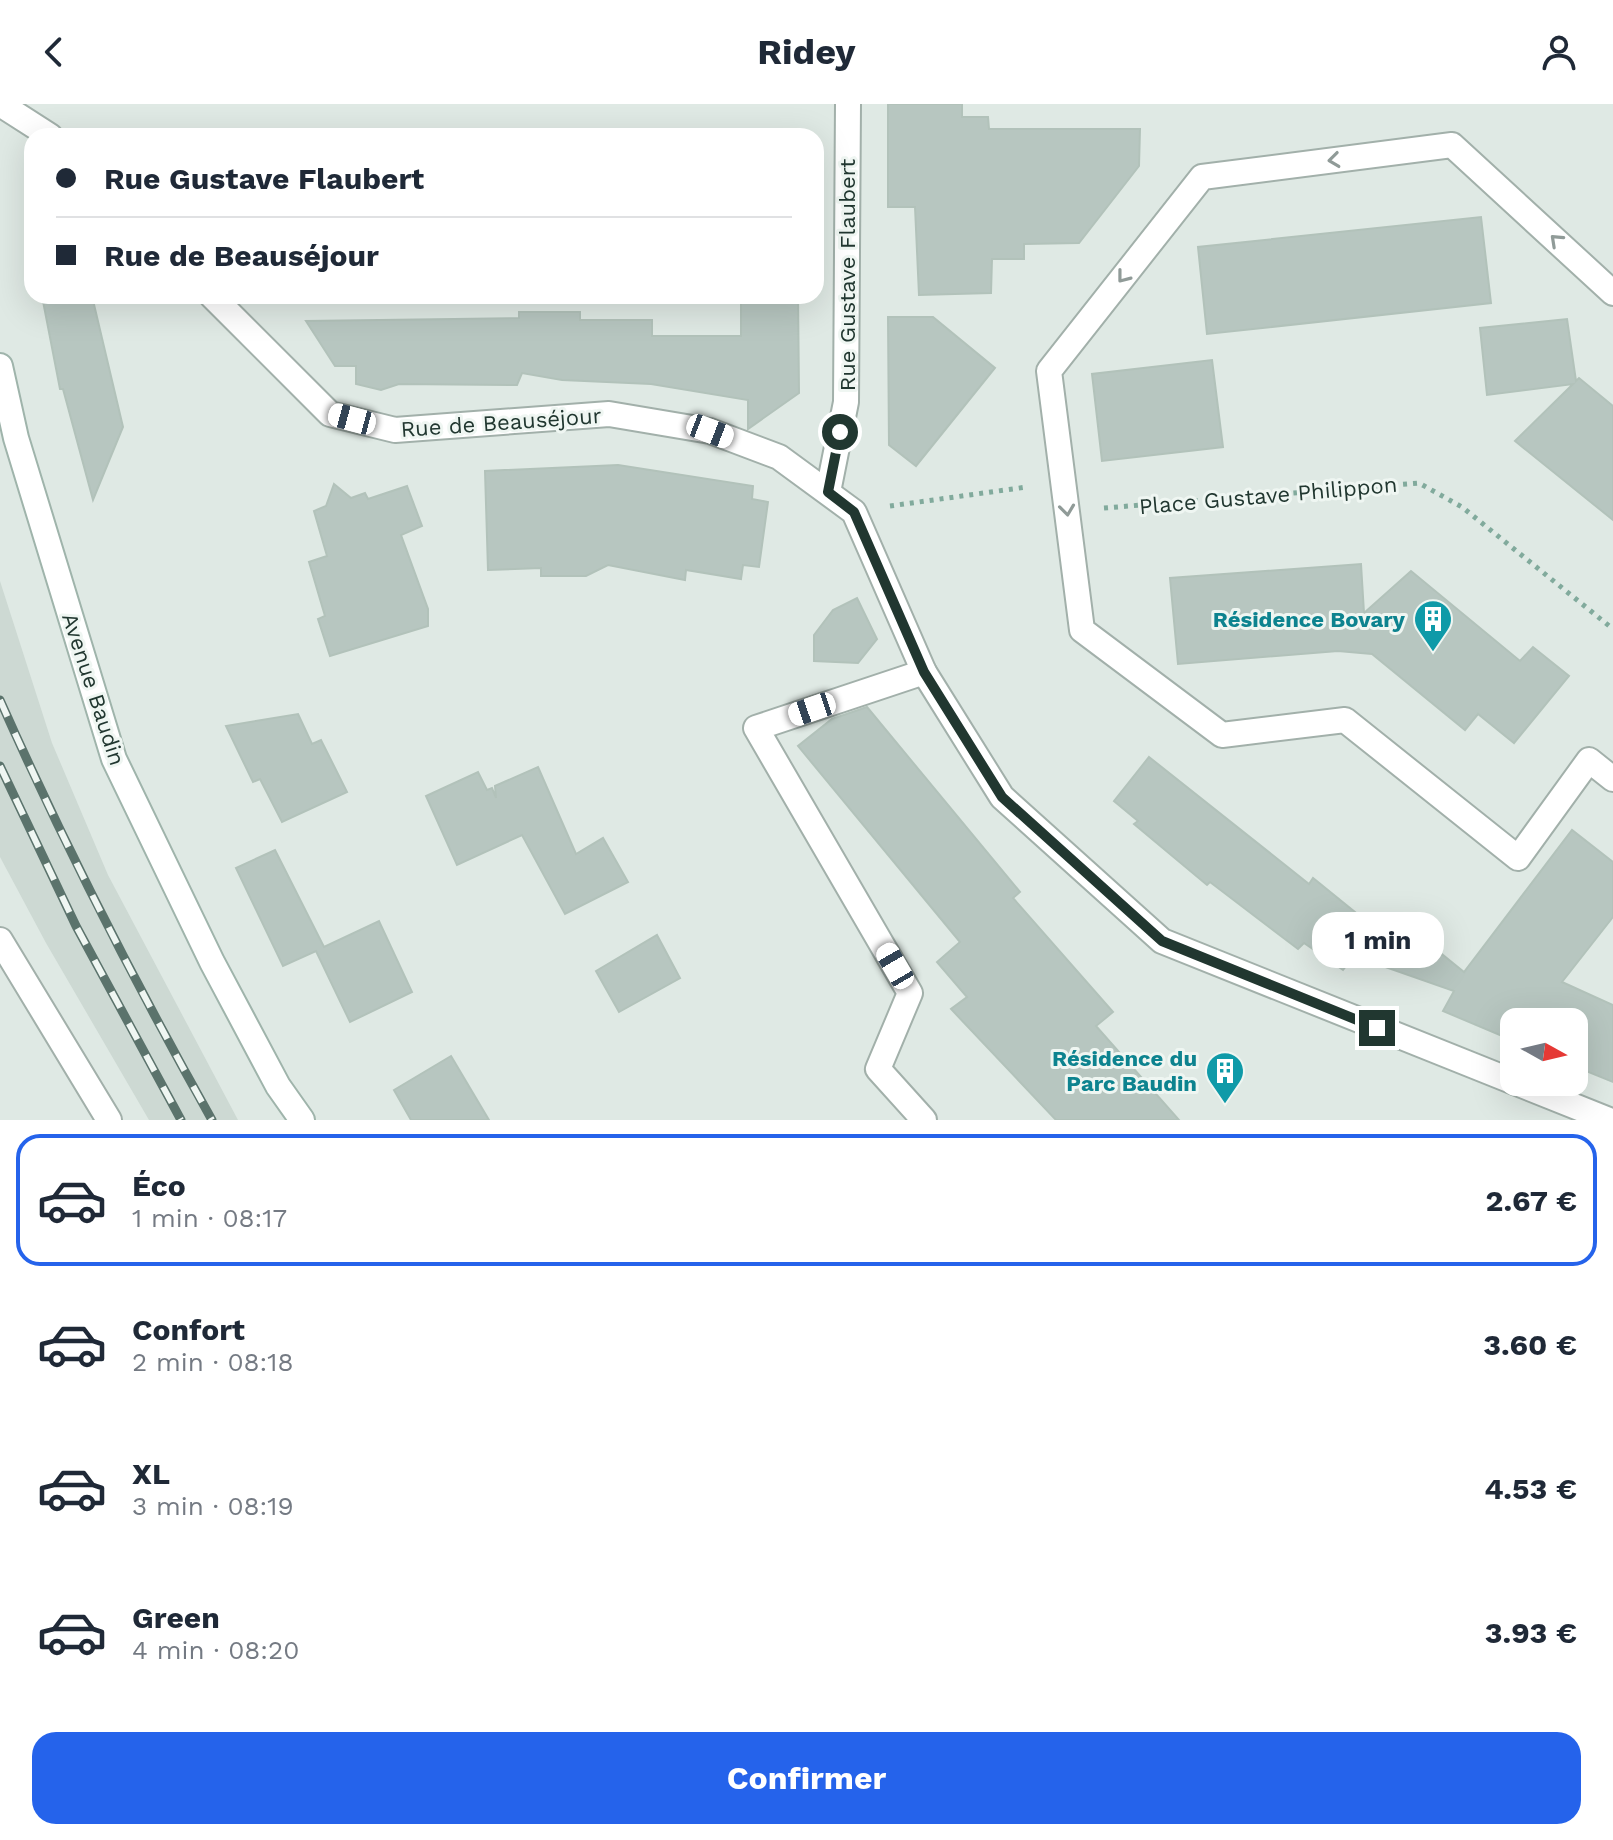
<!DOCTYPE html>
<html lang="fr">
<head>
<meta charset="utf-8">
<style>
  :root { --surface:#fff; --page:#f6f6f7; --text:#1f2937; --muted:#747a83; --line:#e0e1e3; --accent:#2563eb }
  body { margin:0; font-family:"Work Sans",sans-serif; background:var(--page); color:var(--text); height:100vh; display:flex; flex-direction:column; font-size:30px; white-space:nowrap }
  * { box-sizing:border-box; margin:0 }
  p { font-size:26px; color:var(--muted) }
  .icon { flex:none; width:44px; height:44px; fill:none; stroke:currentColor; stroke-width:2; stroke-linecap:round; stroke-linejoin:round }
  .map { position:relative; height:1016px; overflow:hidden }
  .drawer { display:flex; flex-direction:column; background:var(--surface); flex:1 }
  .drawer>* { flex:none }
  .guide { position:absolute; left:24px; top:24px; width:800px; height:176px; border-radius:24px; box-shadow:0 8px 32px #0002; display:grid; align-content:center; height:176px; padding:0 32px; background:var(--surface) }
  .needle { width:52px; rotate:98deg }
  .controls { position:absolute; left:1500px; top:904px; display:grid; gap:16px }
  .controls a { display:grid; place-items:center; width:88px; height:88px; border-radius:16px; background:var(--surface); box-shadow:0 8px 32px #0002; font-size:40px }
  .end { position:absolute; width:36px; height:36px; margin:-18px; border:10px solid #213730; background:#fff; box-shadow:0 0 0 4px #fff }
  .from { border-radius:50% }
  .bubble { position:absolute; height:56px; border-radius:24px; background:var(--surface); box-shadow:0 8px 32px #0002; font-size:26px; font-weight:700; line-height:56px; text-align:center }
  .car { position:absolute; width:24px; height:48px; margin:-24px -12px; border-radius:10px; box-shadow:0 0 6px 2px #0007; background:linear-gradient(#fff 24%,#345 0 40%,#fff 0 76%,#345 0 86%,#fff 0) }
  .guide b { display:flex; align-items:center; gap:28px; height:76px; font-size:30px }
  .guide b+b { border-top:2px solid var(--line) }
  .guide i { width:20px; height:20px; background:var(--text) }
  ul { padding:14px 0 0; list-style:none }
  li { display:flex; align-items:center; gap:24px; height:132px; margin:0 16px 12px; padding:0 16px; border:4px solid transparent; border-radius:24px }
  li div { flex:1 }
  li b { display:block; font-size:30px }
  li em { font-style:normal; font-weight:700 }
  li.on { border-color:var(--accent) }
  li>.icon { width:72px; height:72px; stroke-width:1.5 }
  .primary-button { display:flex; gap:16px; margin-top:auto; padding:16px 32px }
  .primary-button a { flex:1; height:92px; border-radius:24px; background:var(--accent); color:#fff; font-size:32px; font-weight:700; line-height:92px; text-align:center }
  header { display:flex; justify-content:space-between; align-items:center; height:104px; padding:0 32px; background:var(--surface); font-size:36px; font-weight:700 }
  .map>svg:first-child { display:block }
</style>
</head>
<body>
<header><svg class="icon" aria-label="back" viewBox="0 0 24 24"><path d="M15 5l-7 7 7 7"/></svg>Ridey<svg class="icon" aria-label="person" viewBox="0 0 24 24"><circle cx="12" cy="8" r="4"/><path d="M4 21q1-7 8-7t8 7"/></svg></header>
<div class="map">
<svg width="1613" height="1016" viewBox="0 0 1613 1016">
  <rect width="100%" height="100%" fill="#dfe9e4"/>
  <!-- built -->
  <path fill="#cdd9d3" d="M0,477L52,639L108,771L238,1016H149L46,839L0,753Z"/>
  <!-- building -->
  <g fill="#b7c6c0" stroke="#b2c2ba" stroke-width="2">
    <path d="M888,0H962V13H988L989,25H1140L1139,62L1079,139L1024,140V155H992L991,189L919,191L915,103H888Z"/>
    <path d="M1481,113L1491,199L1207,230L1198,143Z"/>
    <path d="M42,192H92L123,323L93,396L63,285H60Z"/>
    <path d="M741,192H798L799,289L748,325V296L651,280L562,276L522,269L517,281L399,280L381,286L356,280V262H335L306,217L519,214V208H580V216H652V232H741Z"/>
    <path d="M888,213H933L995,264L916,362L889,341Z"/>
    <path d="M1567,215L1576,277L1579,274L1613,302V416L1515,337L1573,280L1487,291L1480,224Z"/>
    <path d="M1212,256L1223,343L1102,357L1092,270Z"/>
    <path d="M618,361L753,382L752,395L768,398L759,463L743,461L741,475L686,466L685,476L608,461L586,472H541V464L488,466L485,367Z"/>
    <path d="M334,380L351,394L365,389L368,395L407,382L422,422L401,431L428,505V522L330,552L318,515L325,512L309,458L327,452L314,407L326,402Z"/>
    <path d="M1361,460L1364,509L1411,467L1520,557L1533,543L1569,572L1514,639L1478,610L1465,626L1372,550L1338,547L1178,560L1170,474Z"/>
    <path d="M857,494L877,535L858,559L814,557V531L833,506Z"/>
    <path d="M867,603L1020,788L1013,794L1113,908L1096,922L1179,1016H1056L951,905L967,893L937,858L960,838L798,642L832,615Z"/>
    <path d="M298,610L312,640L321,636L347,688L282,718L260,675L253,678L226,622Z"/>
    <path d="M1149,653L1309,780L1313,774L1392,838L1406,821L1464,868L1572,726L1613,758V813L1562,878L1613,901V978L1574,962V918H1514V937L1443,907L1454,887L1354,852L1343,866L1304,839L1298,845L1210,778L1207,781L1134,720L1138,717L1114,697Z"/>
    <path d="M538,663L576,750L603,734L628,778L565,810L522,731L457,761L426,692L478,668L487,686L492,684L496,694L495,682Z"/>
    <path d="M275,746L324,843L379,817L412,888L350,918L316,847L283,862L236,764Z"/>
    <path d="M657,831L680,874L619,908L596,867Z"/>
    <path d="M451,952L489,1016H411L394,986Z"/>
  </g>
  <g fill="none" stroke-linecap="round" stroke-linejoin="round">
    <defs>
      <g id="service">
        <path d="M1613,189L1452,41L1202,73L1049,267L1082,526L1222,631L1345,616L1518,754L1589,656L1613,675"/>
        <path d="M924,568L756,624L910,889L878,965L924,1016"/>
      </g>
      <g id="minor">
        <path d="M0,0L50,32"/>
        <path d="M212,192L330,310L395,326L609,310L710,327L779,353L854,408L924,568L1002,693L1162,837L1609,1016"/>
        <path d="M828,388L846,298L848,0"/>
        <path d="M0,836L109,1016"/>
      </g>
      <path id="secondary" d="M0,262L16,334L114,655L212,858L278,982L302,1016"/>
    </defs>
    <!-- service casing -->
    <use href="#service" stroke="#a2b0aa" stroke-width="28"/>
    <!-- minor casing -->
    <use href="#minor" stroke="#a2b0aa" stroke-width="28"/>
    <!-- secondary casing -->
    <use href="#secondary" stroke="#9fb4ab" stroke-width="28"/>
    <!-- path -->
    <g stroke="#81aa9c" stroke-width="5" stroke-dasharray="4 6" stroke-linecap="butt">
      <path d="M890,402L1027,383"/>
      <path d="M1104,404L1419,379L1462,403L1613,525"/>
    </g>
    <!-- service -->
    <use href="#service" stroke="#fff" stroke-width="24"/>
    <!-- minor -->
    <use href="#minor" stroke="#fff" stroke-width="24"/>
    <!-- secondary -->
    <use href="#secondary" stroke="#fff" stroke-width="24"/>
    <defs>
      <g id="rail">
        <path d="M0,596C64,740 135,879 212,1016"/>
        <path d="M0,662L76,822L181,1016"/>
      </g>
    </defs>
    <!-- rail casing -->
    <use href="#rail" stroke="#5b736c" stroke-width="9"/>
    <!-- rail -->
    <use href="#rail" stroke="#eff6f2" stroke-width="6" stroke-dasharray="18" stroke-linecap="butt"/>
  </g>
  <!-- one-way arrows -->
  <defs><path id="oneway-chevron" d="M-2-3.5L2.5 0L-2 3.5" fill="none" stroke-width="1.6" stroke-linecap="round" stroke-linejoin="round" transform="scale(2)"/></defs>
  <g stroke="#909b98">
    <use href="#oneway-chevron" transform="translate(1334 56) rotate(173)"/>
    <use href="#oneway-chevron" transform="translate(1556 136) rotate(-137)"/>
    <use href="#oneway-chevron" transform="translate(1123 173) rotate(128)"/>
    <use href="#oneway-chevron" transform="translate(1067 406) rotate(83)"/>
  </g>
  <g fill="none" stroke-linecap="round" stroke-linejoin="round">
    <!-- route -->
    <path stroke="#213730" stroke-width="10" d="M840,328L828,388L854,408L924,568L1002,693L1162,837L1377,924"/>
  </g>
  <!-- icons -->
  <defs>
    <symbol id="building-pin" viewBox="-11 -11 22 30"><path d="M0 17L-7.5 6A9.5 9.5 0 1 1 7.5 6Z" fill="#0f9aa8" stroke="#eff6f2"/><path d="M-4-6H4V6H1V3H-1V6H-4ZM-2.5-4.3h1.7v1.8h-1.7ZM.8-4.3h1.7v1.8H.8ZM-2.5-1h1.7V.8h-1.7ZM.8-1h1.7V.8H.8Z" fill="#fff"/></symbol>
  </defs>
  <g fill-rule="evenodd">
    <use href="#building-pin" x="1411" y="493" width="44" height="60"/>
    <use href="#building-pin" x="1203" y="945" width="44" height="60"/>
  </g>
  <g text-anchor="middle" stroke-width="6" stroke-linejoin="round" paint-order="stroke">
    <!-- street labels -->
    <g font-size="22" fill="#213730" stroke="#eff6f2">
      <text transform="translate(847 171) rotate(-90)" y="8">Rue Gustave Flaubert</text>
      <text transform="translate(501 318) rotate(-4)" y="8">Rue de Beauséjour</text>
      <text transform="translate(1268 391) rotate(-5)" y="8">Place Gustave Philippon</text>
      <text transform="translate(94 585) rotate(72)" y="8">Avenue Baudin</text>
    </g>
    <!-- culture labels -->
    <g font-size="22" font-weight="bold" fill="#0d838f" stroke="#eff6f2" text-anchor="end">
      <text x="1405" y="523">Résidence Bovary</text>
      <text x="1197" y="962">Résidence du<tspan x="1197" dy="25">Parc Baudin</tspan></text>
    </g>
  </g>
</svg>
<div class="controls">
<a><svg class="needle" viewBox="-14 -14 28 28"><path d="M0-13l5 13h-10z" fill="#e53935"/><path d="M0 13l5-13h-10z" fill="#747a83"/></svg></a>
</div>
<i class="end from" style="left:840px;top:328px"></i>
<i class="end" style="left:1377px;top:924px"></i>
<div class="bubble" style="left:1312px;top:808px;width:132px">1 min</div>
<i class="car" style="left:352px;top:315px;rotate:285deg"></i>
<i class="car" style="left:710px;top:327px;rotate:111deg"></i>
<i class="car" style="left:812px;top:605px;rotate:251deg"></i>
<i class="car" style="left:895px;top:862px;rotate:330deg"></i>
<div class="guide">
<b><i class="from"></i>Rue Gustave Flaubert</b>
<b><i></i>Rue de Beauséjour</b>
</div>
</div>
<section class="drawer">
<ul>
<li class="on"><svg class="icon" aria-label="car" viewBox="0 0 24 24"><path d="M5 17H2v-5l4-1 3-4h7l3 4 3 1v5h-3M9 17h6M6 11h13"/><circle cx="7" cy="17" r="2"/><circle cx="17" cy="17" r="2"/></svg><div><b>Éco</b><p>1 min · 08:17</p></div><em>2.67 €</em></li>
<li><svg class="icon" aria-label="car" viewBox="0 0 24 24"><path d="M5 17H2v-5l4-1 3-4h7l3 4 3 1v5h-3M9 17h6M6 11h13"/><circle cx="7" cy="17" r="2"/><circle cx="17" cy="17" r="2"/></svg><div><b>Confort</b><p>2 min · 08:18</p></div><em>3.60 €</em></li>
<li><svg class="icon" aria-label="car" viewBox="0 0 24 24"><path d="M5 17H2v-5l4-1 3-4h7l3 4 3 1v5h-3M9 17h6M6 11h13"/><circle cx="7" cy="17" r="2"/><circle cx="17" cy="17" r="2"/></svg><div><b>XL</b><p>3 min · 08:19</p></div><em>4.53 €</em></li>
<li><svg class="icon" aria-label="car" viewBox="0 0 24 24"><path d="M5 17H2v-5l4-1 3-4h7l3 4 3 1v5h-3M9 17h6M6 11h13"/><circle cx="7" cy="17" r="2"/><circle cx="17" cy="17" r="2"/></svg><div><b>Green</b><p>4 min · 08:20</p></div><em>3.93 €</em></li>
</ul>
<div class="primary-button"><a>Confirmer</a></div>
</section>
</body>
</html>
